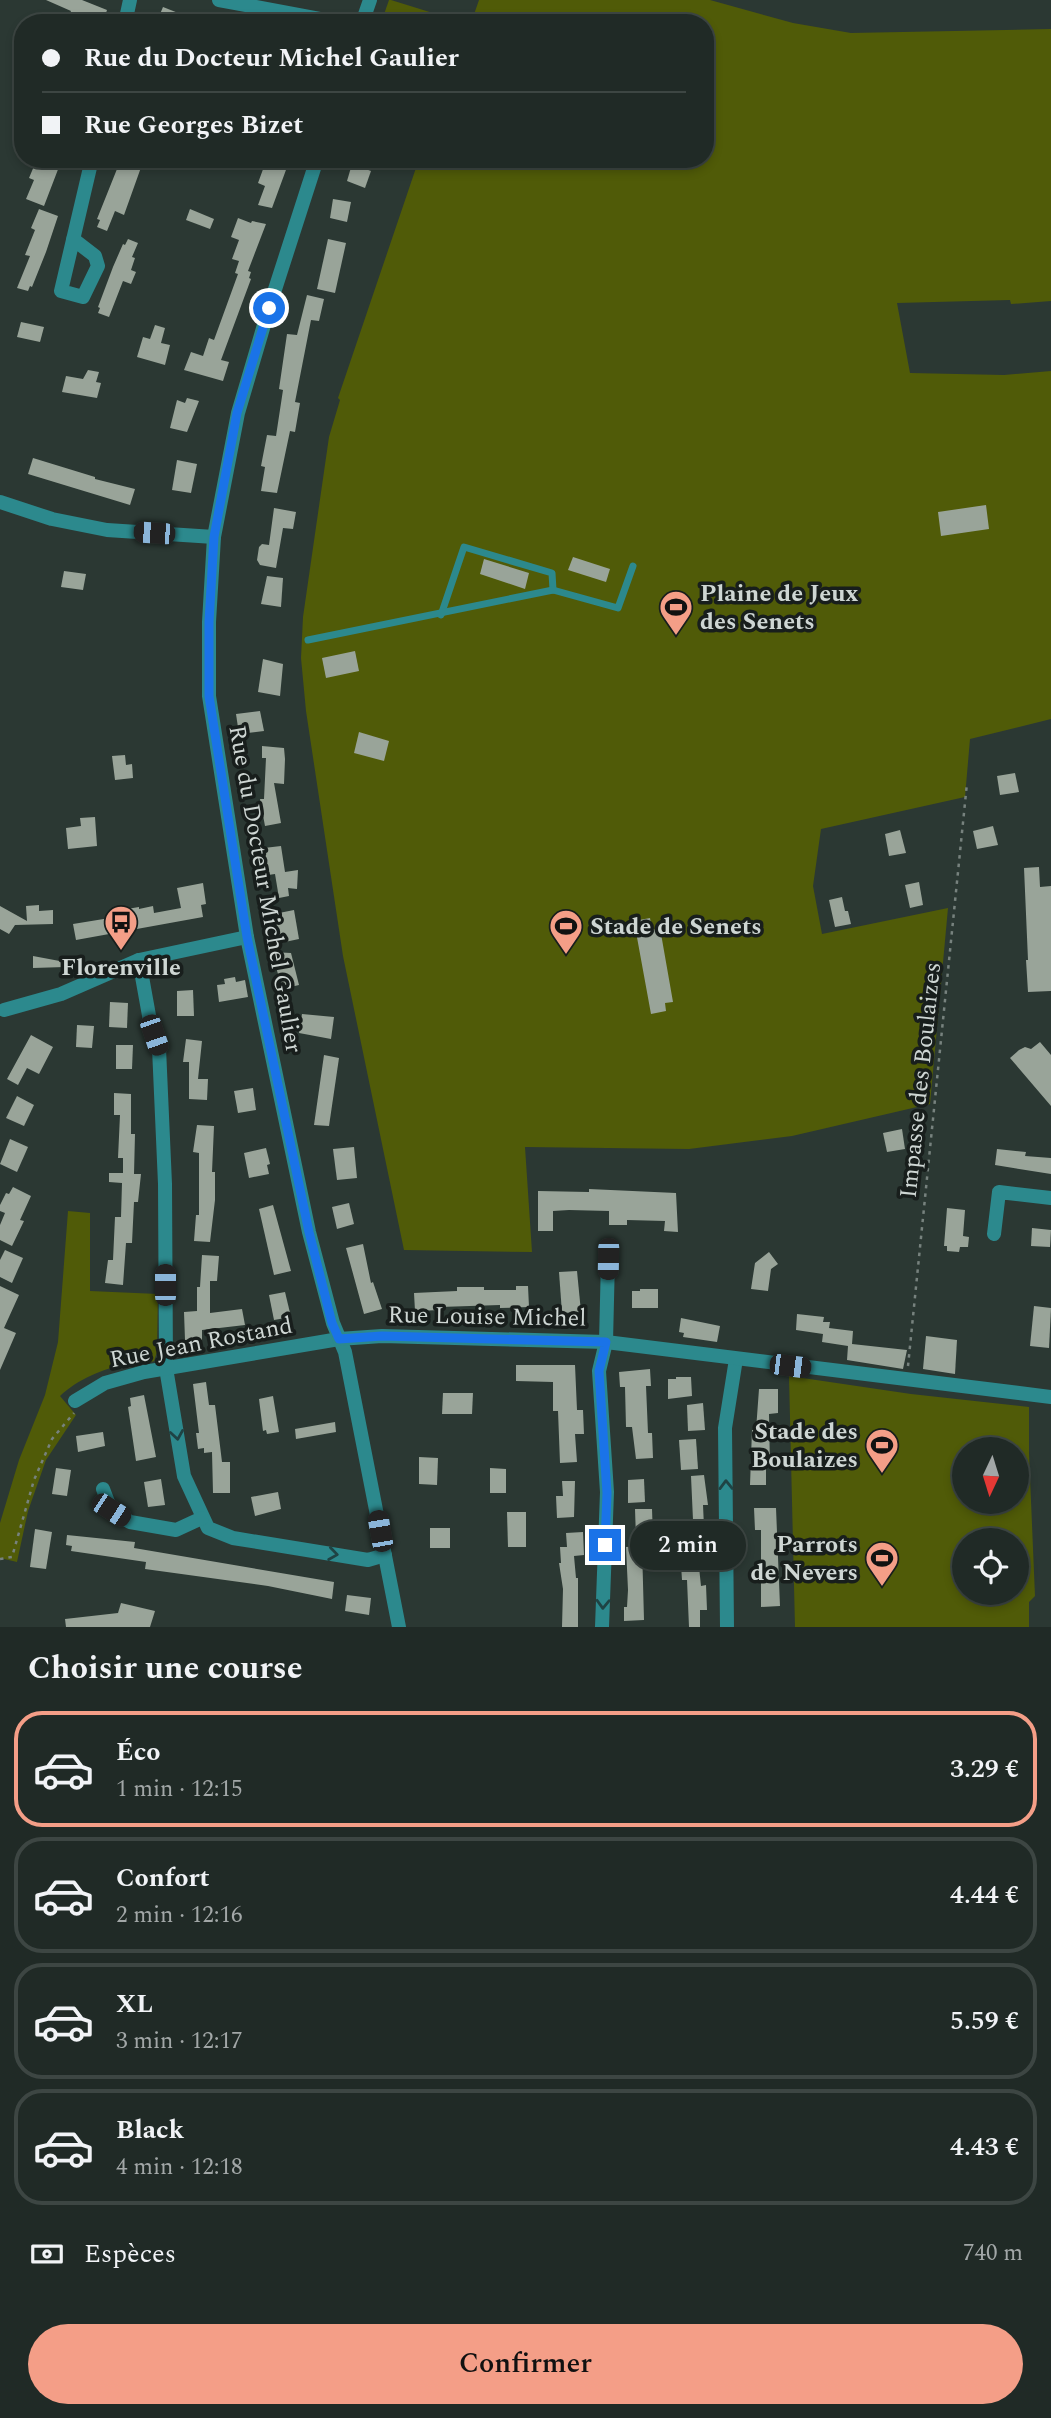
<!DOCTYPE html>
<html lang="fr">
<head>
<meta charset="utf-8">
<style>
  :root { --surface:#202a26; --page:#2d3632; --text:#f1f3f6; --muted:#a2a7a7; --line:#3d4643; --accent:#f49e87 }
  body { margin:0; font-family:Spectral,serif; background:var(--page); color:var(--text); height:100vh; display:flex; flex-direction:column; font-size:26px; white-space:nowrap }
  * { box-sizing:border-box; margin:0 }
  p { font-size:23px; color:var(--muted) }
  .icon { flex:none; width:38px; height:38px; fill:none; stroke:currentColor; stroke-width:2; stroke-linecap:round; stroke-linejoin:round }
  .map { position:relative; height:1627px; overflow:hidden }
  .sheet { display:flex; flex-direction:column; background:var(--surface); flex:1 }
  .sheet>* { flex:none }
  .top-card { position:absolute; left:14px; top:14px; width:700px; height:154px; border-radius:28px; box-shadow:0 4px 10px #0003,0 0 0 2px var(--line); display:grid; align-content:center; height:154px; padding:0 28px; background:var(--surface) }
  .needle { width:46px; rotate:184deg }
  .fabs { position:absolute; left:952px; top:1437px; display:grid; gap:14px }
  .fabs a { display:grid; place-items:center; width:77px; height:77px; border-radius:50%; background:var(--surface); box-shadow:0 4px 10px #0003,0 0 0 2px var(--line); font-size:35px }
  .end { position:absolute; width:32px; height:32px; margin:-16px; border:9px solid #1a73e8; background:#fff; box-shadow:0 0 0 4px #fff }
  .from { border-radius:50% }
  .bubble { position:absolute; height:49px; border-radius:24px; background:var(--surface); box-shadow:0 4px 10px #0003,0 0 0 2px var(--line); font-size:23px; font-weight:600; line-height:49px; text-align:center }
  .car { position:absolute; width:21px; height:42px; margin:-21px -10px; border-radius:9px; box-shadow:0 0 5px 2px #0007; background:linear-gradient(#222 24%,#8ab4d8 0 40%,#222 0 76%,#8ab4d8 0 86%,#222 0) }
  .top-card b { display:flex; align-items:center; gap:24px; height:66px; font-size:26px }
  .top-card b+b { border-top:2px solid var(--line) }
  .top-card i { width:18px; height:18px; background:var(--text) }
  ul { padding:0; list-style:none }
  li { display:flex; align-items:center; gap:21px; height:116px; margin:0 14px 10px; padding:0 14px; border:4px solid var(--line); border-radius:28px }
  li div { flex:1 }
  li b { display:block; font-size:26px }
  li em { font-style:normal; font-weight:600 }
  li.current { border-color:var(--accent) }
  li>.icon { width:63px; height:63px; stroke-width:1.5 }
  h2 { padding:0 28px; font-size:32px; line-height:84px }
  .pay { display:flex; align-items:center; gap:18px; height:77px; padding:0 28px; font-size:26px }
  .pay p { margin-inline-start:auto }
  .button { display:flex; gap:14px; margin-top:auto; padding:14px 28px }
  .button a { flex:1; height:80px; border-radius:42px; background:var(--accent); color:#111; font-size:28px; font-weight:600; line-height:80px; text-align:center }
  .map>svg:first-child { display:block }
</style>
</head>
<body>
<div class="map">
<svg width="1051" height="1627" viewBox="0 0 1051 1627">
  <rect width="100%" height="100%" fill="#2b3833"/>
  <!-- green -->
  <g fill="#505b08" fill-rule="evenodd">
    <path d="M389,0H391L465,23H381Z"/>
    <path d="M479,0H710L793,23L851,33L1051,29V301L1011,304L1010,300L897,303L910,373L1004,375L1051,371V719L970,739L965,797L821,829L813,886L822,934L948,908L930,1104L792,1136L689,1149L525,1147L532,1252L404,1250L343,956L306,711L301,658L303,617L329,437L340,400L338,398L419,159H705V23H471Z"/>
    <path d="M68,1211L90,1213V1291L158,1294L157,1352L154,1361C144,1365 136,1364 126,1365C103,1368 77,1380 60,1396L76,1415L46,1460L28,1511L17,1562L0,1558V1523L19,1460L45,1395L58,1342Z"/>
    <path d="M789,1376L911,1394L1029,1407V1453L1035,1596L1029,1602V1627H795ZM964,1449H1017V1502H964ZM964,1540H1017V1592H964Z"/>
  </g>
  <!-- building -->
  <g fill="#99a499">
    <path d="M46,0H82L107,10L106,13L116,17V23H79L68,18L71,11Z"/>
    <path d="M163,7L201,22V23H166L158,19Z"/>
    <path d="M37,159H62L44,206L26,199L34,180L29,178Z"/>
    <path d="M121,159H144L124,215L115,211L107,231L97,227L100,220L97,219Z"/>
    <path d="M270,159H290L272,208L258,205L265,186L258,183L266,161L269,162Z"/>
    <path d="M352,164L371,171L365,188L347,181Z"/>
    <path d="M333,199L351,202L347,222L330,218Z"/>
    <path d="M39,209L58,216L46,252L32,287L30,286L28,291L17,288L30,256L25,255L35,230L31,228Z"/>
    <path d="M190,209L214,219L210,229L186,220Z"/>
    <path d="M238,218L251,223L252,221L266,224L248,271L251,272L249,278L251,279L221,360L229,362L223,381L184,370L191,352L203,356L209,338L214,340L238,274L235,273L239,261L232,259L239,240L231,237Z"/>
    <path d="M128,239L138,243L132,257L135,258L131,270L136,272L131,284L123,281L109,317L98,313L100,308L98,307L113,267L123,244L125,245Z"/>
    <path d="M328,239L346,243L335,293L317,289Z"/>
    <path d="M307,295L324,299L319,321L311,320L295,402L300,403L295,432L290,431L277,493L261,491L265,467L261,466L267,435L276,436L283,390L279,389L287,334L297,335Z"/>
    <path d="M21,322L44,327L40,342L17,337Z"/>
    <path d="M155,325L165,328L161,343L170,345L165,365L137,357L143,337L150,339Z"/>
    <path d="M88,370L99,372L96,382L101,383L97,398L62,392L66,376L83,379Z"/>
    <path d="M187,398L199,401L187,432L170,428L177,400L185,403Z"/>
    <path d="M33,458L95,477V479L135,489L130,505L28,474Z"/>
    <path d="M177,460L197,464L191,493L172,490Z"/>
    <path d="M986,505L989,529L941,536L938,512Z"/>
    <path d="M274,508L296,512L293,529L283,528L276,568L260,565L257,560L259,547L262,544L269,545Z"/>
    <path d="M573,557L610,569L606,582L568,570Z"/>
    <path d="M484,559L529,573L525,589L480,574Z"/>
    <path d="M64,571L86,574L83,590L61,587Z"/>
    <path d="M267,576L283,578L281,607L261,604Z"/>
    <path d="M355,651L359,671L326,678L322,658Z"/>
    <path d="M263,659L283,664L280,696L258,692Z"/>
    <path d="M260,711L264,731L239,734L236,714Z"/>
    <path d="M359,732L389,741L384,761L354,753Z"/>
    <path d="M262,746L284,748L285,759L284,784L274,783L281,823L265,826L260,799H264L266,758H262Z"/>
    <path d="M125,755L126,765L132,764L133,778L115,780L112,756Z"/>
    <path d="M1015,773L1019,792L1000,795L997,776Z"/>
    <path d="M95,817L97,846L68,849L66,828L81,826L80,818Z"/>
    <path d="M993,826L998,845L977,849L973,831Z"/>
    <path d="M900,830L906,853L889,856L885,834Z"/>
    <path d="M281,846L285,872L298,870L297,889L288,888L289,896L279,898L275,874L268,875L264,848Z"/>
    <path d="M1039,867L1040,887L1051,886V991L1028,992L1026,960H1028L1024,868Z"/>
    <path d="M919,882L923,905L910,908L905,885Z"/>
    <path d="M203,883L206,904L201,905L203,917L76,940L73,924L122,916L121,910L139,907V909L153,906L154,913L181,908L177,888Z"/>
    <path d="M842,897L845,911H848L851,924L835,927L829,900Z"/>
    <path d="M39,905V911L53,910V924L15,925L9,934L0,929V906L27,921L26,906Z"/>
    <path d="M294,910L299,939L280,943L274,914Z"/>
    <path d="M650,918L652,930L660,928L673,1002L665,1003L666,1011L651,1014L634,921Z"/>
    <path d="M272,952L291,953L299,985L282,989Z"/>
    <path d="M33,956L65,962V967L33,968Z"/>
    <path d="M235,977L236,982L245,980L248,997L219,1002L217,985L225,984L224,979Z"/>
    <path d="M193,990L194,1016H177V991Z"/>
    <path d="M110,1002L128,1003L127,1028L109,1027Z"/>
    <path d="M302,1014L334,1017L331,1039L299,1033Z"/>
    <path d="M77,1025L94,1026L92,1048L76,1047Z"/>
    <path d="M31,1035L53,1047L39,1074L27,1068L18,1085L7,1079Z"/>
    <path d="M186,1039L202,1041L198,1079H208L207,1100L189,1099V1062H183Z"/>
    <path d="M1040,1042L1051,1055V1106L1010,1058L1019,1050L1025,1047L1031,1049Z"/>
    <path d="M116,1045H133L132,1069H116Z"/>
    <path d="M324,1055L339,1058L329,1126L314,1125Z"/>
    <path d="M253,1088L256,1110L238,1113L234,1091Z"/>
    <path d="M114,1093L131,1094V1134H135L134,1174H141L138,1202H134L132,1243H126L123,1285L105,1283L108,1260H113L115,1217H121L122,1183L109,1182V1173H123V1158H118L120,1115H114Z"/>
    <path d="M17,1096L34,1105L24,1126L6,1118Z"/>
    <path d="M197,1125L214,1126L212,1172H215V1200L210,1242L194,1241L196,1215H199V1153L193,1152Z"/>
    <path d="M902,1129L905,1149L887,1152L883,1133Z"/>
    <path d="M10,1139L28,1147L17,1172L0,1164Z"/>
    <path d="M354,1147L357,1178L337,1180L333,1149Z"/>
    <path d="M266,1148L270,1164L267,1165L269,1174L249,1178L244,1153Z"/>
    <path d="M997,1149L1026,1152L1025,1156L1051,1158V1174L995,1165Z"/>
    <path d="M13,1187L31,1196L20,1220L24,1221L12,1246L0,1240V1225L5,1213L0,1211V1205L6,1193L9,1194Z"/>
    <path d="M589,1189L676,1193L678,1232L664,1231L665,1221L627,1220V1225H609V1211L569,1210L553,1211V1231H538V1191L589,1192Z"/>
    <path d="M349,1203L354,1224L337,1229L332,1207Z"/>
    <path d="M273,1205L291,1271L274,1275L259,1209Z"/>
    <path d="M947,1208L965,1210L963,1236L969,1237L968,1247H960L959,1252L947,1251V1246H944Z"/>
    <path d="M1032,1228L1051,1230L1050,1247L1031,1246Z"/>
    <path d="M363,1244L371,1283L373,1282L382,1309L364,1314L346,1248Z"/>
    <path d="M5,1250L23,1258L12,1283L0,1277V1260Z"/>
    <path d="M769,1252L778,1264L771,1269L768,1291L751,1289L755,1263Z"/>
    <path d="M202,1255L219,1256L217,1281H210V1313L242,1309L245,1325L202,1330V1340H185L184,1312L197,1311V1287H200Z"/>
    <path d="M577,1271L581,1312L562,1313L559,1272Z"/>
    <path d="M0,1286L19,1295L4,1328L16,1333L0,1370Z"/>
    <path d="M516,1286H528L529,1307L500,1308V1305L440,1307L441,1310L415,1311L414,1293L457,1291V1287H484V1290H516Z"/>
    <path d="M640,1289H658V1308H632V1291H640Z"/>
    <path d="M285,1292L291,1317L274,1320L269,1295Z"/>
    <path d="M1034,1306L1051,1308L1049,1348L1030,1346Z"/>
    <path d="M797,1314L824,1317L823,1322H830L829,1328L853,1331L852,1344L907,1350L903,1369L847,1360L848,1346L822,1342L823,1334L796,1330Z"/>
    <path d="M681,1318L720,1326L717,1342L683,1337L684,1333L679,1332Z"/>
    <path d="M926,1336L957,1340L955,1374L923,1369Z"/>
    <path d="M516,1365H575L577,1410H583L584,1434H575L577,1462L560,1463L558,1411H553V1382L516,1381Z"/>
    <path d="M650,1369L651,1386H646L648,1433H652L653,1458L636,1459L632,1427H626L625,1387H620L619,1372Z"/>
    <path d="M676,1377H691L692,1396L668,1399V1379H676Z"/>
    <path d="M206,1382L209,1405H215L222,1462H230V1493H213L212,1452L204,1453V1448L198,1449L196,1433H199L193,1384Z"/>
    <path d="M759,1389H778V1413L769,1414L770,1468H766V1485H750L752,1430H756Z"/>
    <path d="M443,1393H473L472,1414H442Z"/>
    <path d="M144,1395L156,1457L136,1461L128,1407L131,1406L130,1398Z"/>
    <path d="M273,1396L279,1432L267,1434L266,1430L263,1431L259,1399Z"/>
    <path d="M703,1403L705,1430L688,1431L687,1405Z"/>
    <path d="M335,1422L336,1432L296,1439L295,1429Z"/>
    <path d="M103,1432L105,1446L78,1452L76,1436Z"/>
    <path d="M696,1439L698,1469L681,1470L679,1440Z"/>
    <path d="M419,1457L438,1458L437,1485L419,1484Z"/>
    <path d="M56,1468L71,1470L67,1496L52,1494Z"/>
    <path d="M490,1468L506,1469V1493H490Z"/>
    <path d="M704,1475L708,1505H703L704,1527H707L708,1542H688V1520H693L691,1476Z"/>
    <path d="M161,1479L165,1505L148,1507L144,1482Z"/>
    <path d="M644,1479L645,1502L628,1503V1480Z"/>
    <path d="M562,1481H575L574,1517L557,1518L556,1496H563Z"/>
    <path d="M278,1492L281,1509L255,1516L251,1497Z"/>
    <path d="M754,1508H776L780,1606L761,1607V1530H755Z"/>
    <path d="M635,1509H652L653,1537L636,1538Z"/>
    <path d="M507,1512H526V1547H508Z"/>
    <rect x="430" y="1528" width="20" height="20"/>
    <path d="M35,1529L52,1532L46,1569L30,1567Z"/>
    <path d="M583,1532L584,1555L574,1556L576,1578H578V1627H562L563,1589L559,1563H561L560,1547H567L566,1533Z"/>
    <path d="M67,1535L135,1542L134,1548L334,1582L332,1599L268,1586L145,1569L146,1562L71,1551L72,1546L66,1545Z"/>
    <path d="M642,1546L644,1620L624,1621V1607H627L628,1590L626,1547Z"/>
    <path d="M697,1548L701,1586L706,1585L707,1610H700V1627H689L687,1580H682L680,1549Z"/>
    <path d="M347,1595L371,1598L369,1615L345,1611Z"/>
    <path d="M121,1603L155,1611L150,1627H66L65,1619L118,1613Z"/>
  </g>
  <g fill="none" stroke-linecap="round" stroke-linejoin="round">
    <!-- path -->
    <g stroke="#77827e" stroke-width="2.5" stroke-dasharray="3.5 5" stroke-linecap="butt">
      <path d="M908,1366L967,783"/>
      <path d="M0,1559L12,1557L34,1480L52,1439L74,1413"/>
    </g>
    <!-- service -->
    <g stroke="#2c898d" stroke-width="7">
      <path d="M441,615L464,547L552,573L553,590"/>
      <path d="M308,640L553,590L618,608L633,566"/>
    </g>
    <!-- minor -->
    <g stroke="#2c898d" stroke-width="14">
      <path d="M219,0L341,23"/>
      <path d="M125,23L130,0"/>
      <path d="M73,239L95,256L98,266L83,297L61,291L92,159"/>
      <path d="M139,960L150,1021L159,1048L165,1184L166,1368L184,1476L208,1528L233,1538L368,1560L385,1555"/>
      <path d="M4,1010L61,994L139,960L247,937"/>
      <path d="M994,1234L999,1192L1051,1198"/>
      <path d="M75,1401L105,1383L144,1372L339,1339"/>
      <path d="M103,1489L111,1510L130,1522L176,1530L202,1518"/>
      <path d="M602,1627L607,1492L599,1371L606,1342L608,1259"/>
      <path d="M727,1627L725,1428L736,1359"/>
    </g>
    <!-- tertiary -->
    <g stroke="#2c898d" stroke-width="14">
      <path d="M362,23L370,0"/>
      <path d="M317,159L269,308L238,413L214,537L209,622V696L247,937L309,1232L333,1323L345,1352L399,1627"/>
      <path d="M0,502L52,519L107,530L214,537"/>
      <path d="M339,1339L382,1336L606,1342L1051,1397"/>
    </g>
  </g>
  <!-- one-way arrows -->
  <defs><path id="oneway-chevron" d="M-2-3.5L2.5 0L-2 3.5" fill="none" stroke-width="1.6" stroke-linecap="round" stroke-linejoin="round" transform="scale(1.75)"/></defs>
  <g stroke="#1f4344">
    <use href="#oneway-chevron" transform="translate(177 1435) rotate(81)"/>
    <use href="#oneway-chevron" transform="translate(726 1485) rotate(-91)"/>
    <use href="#oneway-chevron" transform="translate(333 1554) rotate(8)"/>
    <use href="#oneway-chevron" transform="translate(603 1604) rotate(92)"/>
  </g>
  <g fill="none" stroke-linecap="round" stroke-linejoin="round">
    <!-- route -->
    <path stroke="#1a73e8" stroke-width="9" d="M269,308L237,413L214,537L209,622V696L247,937L309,1232L332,1323L339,1339L382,1336L606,1342L599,1371L607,1493L605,1545"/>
  </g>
  <!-- icons -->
  <defs>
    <symbol id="stadium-pin" viewBox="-11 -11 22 30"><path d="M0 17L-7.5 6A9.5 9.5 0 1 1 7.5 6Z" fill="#f49e87" stroke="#181e1c"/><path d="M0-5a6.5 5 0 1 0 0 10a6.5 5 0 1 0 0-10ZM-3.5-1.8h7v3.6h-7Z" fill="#111"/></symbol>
    <symbol id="bus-pin" viewBox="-11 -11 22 30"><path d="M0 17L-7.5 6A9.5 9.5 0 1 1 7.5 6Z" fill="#f49e87" stroke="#181e1c"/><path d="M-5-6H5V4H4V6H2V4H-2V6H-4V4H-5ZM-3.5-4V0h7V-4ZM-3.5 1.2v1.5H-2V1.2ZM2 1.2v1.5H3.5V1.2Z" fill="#111"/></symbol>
  </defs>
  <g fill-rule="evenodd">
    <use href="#stadium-pin" x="657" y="588" width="38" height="52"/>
    <use href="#bus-pin" x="102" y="903" width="38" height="52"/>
    <use href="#stadium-pin" x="547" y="907" width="38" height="52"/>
    <use href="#stadium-pin" x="863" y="1426" width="38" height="52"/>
    <use href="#stadium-pin" x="863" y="1539" width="38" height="52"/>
  </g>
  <g text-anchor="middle" stroke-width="7" stroke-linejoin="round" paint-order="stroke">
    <!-- poi labels -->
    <g font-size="24" font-weight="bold" fill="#ced6d3" stroke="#181e1c" text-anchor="start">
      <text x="700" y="601">Plaine de Jeux<tspan x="700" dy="28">des Senets</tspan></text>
      <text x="590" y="934">Stade de Senets</text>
      <text x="121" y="975" text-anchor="middle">Florenville</text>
      <text x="858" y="1439" text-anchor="end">Stade des<tspan x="858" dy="28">Boulaizes</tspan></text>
      <text x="858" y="1552" text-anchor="end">Parrots<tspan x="858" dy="28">de Nevers</tspan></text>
    </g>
    <!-- street labels -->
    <g font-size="24" fill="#ced6d3" stroke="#181e1c">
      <text transform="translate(266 889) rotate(80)" y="8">Rue du Docteur Michel Gaulier</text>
      <text transform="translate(920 1080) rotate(-84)" y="8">Impasse des Boulaizes</text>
      <text transform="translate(487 1316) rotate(1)" y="8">Rue Louise Michel</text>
      <text transform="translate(201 1342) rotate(-11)" y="8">Rue Jean Rostand</text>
    </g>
  </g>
</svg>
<div class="fabs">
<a><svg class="needle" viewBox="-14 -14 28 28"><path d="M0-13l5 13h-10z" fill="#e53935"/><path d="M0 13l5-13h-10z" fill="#a2a7a7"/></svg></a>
<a><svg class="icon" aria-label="locate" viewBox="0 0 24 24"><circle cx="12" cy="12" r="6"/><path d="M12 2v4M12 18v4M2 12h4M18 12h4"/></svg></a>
</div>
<i class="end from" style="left:269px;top:308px"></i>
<i class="end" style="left:605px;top:1545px"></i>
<div class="bubble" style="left:630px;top:1521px;width:116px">2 min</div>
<i class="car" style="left:154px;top:533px;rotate:274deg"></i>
<i class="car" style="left:154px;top:1035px;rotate:161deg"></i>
<i class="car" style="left:608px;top:1259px;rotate:181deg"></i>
<i class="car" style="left:165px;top:1285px;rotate:0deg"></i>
<i class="car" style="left:790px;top:1366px;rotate:97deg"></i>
<i class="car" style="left:111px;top:1510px;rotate:123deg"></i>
<i class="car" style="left:380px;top:1531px;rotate:350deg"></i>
<div class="top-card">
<b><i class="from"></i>Rue du Docteur Michel Gaulier</b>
<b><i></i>Rue Georges Bizet</b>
</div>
</div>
<section class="sheet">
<h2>Choisir une course</h2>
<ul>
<li class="current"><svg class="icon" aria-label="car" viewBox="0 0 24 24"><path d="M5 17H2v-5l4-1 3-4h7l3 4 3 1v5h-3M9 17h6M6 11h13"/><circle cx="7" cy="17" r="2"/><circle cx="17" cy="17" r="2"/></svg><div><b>Éco</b><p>1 min · 12:15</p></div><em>3.29 €</em></li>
<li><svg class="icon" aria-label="car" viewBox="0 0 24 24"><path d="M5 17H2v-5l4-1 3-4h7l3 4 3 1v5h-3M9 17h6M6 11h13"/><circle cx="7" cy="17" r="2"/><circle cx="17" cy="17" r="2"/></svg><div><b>Confort</b><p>2 min · 12:16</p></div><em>4.44 €</em></li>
<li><svg class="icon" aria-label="car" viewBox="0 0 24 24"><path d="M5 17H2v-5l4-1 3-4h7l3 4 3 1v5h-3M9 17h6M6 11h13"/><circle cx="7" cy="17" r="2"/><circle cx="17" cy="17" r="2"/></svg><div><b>XL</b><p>3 min · 12:17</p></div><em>5.59 €</em></li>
<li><svg class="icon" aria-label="car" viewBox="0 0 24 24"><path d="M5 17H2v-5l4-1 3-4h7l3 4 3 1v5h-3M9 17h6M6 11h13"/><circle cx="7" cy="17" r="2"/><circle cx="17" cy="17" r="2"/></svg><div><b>Black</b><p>4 min · 12:18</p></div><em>4.43 €</em></li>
</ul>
<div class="pay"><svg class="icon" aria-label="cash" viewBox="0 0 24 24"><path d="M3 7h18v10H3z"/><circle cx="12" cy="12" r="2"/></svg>Espèces<p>740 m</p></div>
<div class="button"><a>Confirmer</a></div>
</section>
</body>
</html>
